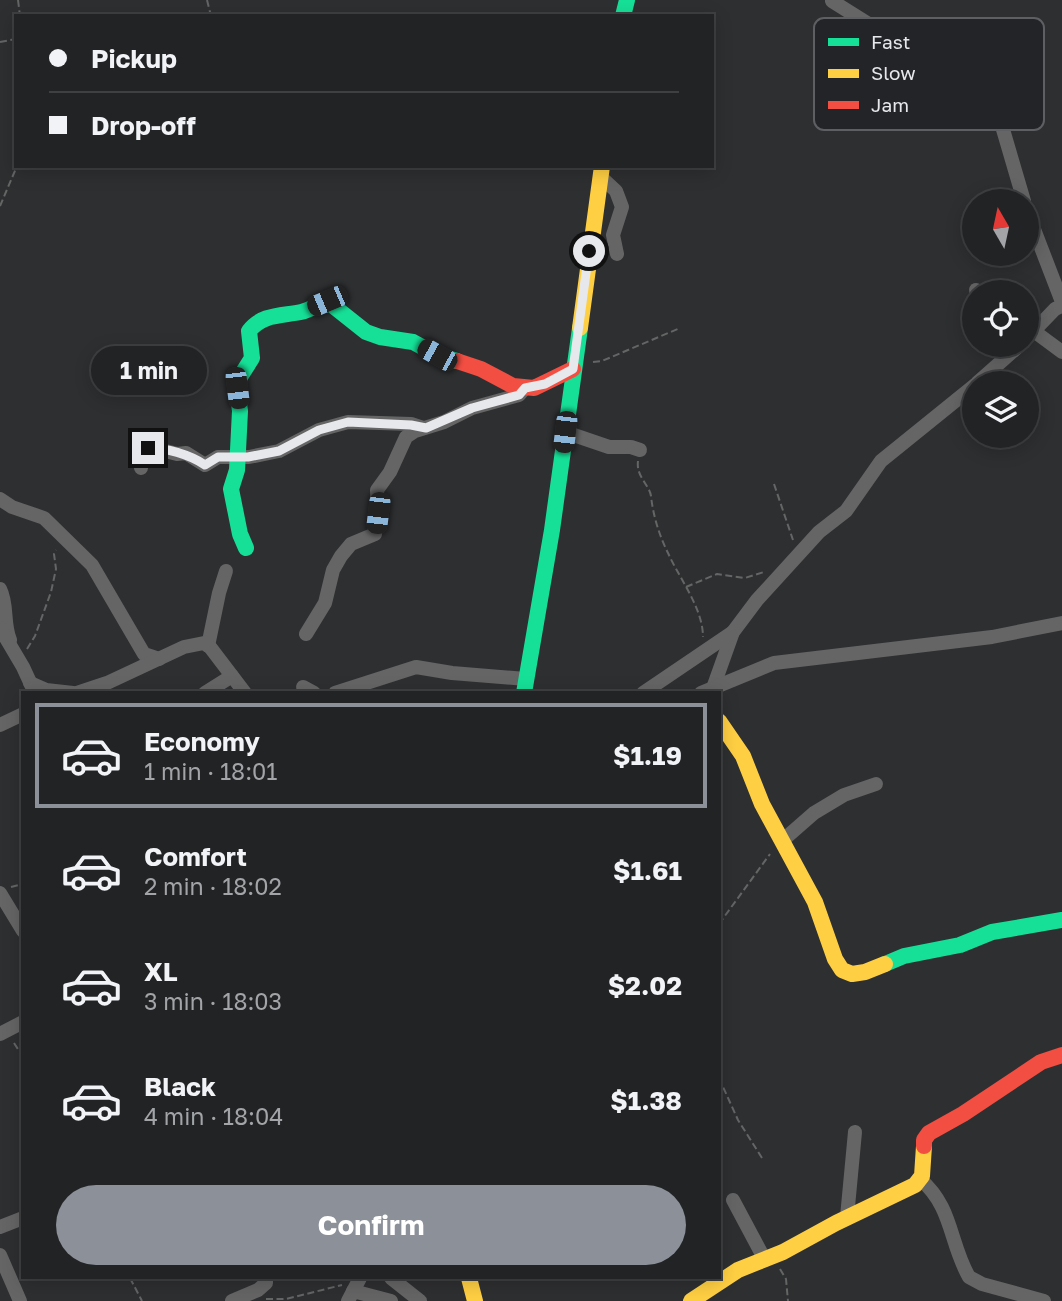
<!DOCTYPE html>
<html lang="en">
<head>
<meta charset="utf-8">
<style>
  :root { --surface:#222325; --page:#2e2f32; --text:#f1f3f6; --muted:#a2a4a7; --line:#3f4042; --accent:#8c9099 }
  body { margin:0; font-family:"Golos Text",sans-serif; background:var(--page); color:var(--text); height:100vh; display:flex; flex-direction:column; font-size:26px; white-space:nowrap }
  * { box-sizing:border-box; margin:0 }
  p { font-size:23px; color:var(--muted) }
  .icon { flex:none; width:38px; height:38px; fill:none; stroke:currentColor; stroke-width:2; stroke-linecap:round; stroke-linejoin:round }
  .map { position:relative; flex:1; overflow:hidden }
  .panel { position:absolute; left:21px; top:691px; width:700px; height:588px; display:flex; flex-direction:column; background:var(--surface); border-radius:0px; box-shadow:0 4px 18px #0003,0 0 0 2px var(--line) }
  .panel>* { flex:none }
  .guide { position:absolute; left:14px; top:14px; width:700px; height:154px; border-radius:0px; box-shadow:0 4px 18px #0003,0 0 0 2px var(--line); display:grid; align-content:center; height:154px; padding:0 35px; background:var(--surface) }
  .needle { width:46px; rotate:351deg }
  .buttons { position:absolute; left:962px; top:189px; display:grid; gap:14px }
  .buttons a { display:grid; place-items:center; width:77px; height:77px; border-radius:50%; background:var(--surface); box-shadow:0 4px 18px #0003,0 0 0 2px var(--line); font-size:35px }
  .end { position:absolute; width:32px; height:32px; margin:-16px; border:9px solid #e7e8eb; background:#111; box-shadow:0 0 0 4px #111 }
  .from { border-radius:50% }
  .bubble { position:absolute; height:49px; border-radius:24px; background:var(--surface); box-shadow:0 4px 18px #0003,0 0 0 2px var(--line); font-size:23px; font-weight:700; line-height:49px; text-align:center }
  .car { position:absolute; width:21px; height:42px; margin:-21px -10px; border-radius:9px; box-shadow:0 0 5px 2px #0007; background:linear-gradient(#222 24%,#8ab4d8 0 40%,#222 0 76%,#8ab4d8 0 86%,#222 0) }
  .guide b { display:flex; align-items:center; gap:24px; height:66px; font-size:26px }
  .guide b+b { border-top:2px solid var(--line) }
  .guide i { width:18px; height:18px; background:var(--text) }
  ul { padding:12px 0 0; list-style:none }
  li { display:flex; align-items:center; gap:21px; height:105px; margin:0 14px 10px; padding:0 21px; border:4px solid transparent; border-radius:0px }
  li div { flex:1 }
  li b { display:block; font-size:26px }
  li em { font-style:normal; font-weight:700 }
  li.on { border-color:var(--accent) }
  li>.icon { width:63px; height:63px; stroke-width:1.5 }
  .cta { display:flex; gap:14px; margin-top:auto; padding:14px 35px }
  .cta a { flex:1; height:80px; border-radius:42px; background:var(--accent); color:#fff; font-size:28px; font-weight:700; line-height:80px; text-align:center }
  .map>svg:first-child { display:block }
</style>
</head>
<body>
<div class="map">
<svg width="1062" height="1301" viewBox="0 0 1062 1301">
  <rect width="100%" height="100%" fill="#2e2f31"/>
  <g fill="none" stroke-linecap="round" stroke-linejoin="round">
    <!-- path -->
    <g stroke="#646565" stroke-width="2" stroke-dasharray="7 3.5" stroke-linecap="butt">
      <path d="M18,0L20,16"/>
      <path d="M207,0L211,16"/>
      <path d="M0,42L16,39"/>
      <path d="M0,206L17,166"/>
      <path d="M593,362L602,361L680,328"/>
      <path d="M638,461C636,477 649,484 651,496C653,515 659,535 668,553C679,578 703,608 703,637"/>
      <path d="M774,484L793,540"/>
      <path d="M686,587L717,574L745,578L764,572"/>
      <path d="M27,649L35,636L51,592L56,569L54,554L56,550"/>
      <path d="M11,887L23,884"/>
      <path d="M719,924L770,854"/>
      <path d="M14,1043L23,1057"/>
      <path d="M719,1078L738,1120L762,1158"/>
      <path d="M780,1269L786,1279L788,1301"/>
      <path d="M130,1278L142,1301"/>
      <path d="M266,1299H286L342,1285"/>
    </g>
    <!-- street -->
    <g stroke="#656566" stroke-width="14">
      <path d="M832,1L993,102L997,109L1024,201"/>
      <path d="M601,177L616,191L622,207L613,235L617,254"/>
      <path d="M1027,211L1062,302"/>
      <path d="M976,290L980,292"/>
      <path d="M1027,326L1062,352"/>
      <path d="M1027,338L1055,309L1062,306"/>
      <path d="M977,383L1020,345"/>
      <path d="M565,432L609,447H631L640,450"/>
      <path d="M141,468L142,453L154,448L177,454L186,453L205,465L218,457H249L279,451L319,430L348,422L411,424L423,428"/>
      <path d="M0,499L12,507L44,518L92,565L144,654L159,659"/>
      <path d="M0,589C8,605 3,623 10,640"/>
      <path d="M0,628L23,667L35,693"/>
      <path d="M306,634L325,603L333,570L341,556L351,544L375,534L378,513L377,490L390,472L406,437L415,431L444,422L472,408L519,395L525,388"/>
      <path d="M208,646L219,593L226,571"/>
      <path d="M30,683L46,690L73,693"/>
      <path d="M303,687L314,693"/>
      <path d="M713,688L733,632L757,600L819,532L846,511L881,461L975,385"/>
      <path d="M77,693L107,683L184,647L204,643L210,647L245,693"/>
      <path d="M205,693L232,676"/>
      <path d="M335,693L416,667L452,673L526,679"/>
      <path d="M643,693L733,632"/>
      <path d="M701,693L774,663L992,637L1062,623"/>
      <path d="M0,725L23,714"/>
      <path d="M782,841L814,813L844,795L876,784"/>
      <path d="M0,893L23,931"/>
      <path d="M0,1034L23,1022"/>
      <path d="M920,1179C953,1207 949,1242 969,1277L982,1284L1044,1301"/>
      <path d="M733,1200L765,1260"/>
      <path d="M847,1217L855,1132"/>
      <path d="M0,1227L23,1218"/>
      <path d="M0,1255L20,1301"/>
      <path d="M391,1278L420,1301"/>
      <path d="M353,1291L391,1301"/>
      <path d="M232,1301L258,1290L266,1283V1278"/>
      <path d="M348,1301L360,1278"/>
    </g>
    <!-- fast -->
    <g stroke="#16e098" stroke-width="16">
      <path d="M623,16L627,0"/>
      <path d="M246,548L240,534L231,489L237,470L240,411L237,388L240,377L252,358L249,331C262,314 281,316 301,312C310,310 318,304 327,301L366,332L380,337L413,342L437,355L457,361"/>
      <path d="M524,693L552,530L580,328"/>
      <path d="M885,964L904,956L960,945L992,932L1062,920"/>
    </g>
    <!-- slow -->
    <g stroke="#ffcf43" stroke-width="16">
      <path d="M580,328L602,166"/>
      <path d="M719,721L743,756L762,804L815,902L835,959L842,970L852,974L865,972L885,964"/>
      <path d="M469,1278L475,1301"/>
      <path d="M691,1301L738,1270L783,1252L836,1223L915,1185L922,1176L924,1146"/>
    </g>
    <!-- jam -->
    <g stroke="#f24e42" stroke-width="16">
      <path d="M457,361L481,369L513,386L534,388L573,369"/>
      <path d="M924,1146V1140L929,1133L963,1114L1041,1062L1062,1055"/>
    </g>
  </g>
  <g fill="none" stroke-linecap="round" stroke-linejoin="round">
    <!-- route -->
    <path stroke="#e7e8eb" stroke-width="9" d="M148,448C164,447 191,455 205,465L218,457H248L279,451L319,430L348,422L411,425L426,428L472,408L519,395L525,388L545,384L573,369L589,251"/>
  </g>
  <!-- legend -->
  <rect x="814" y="18" width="230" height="112" rx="10" fill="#232428" stroke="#5e5f62" stroke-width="2"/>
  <rect x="828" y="38" width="31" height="8" fill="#16e098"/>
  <rect x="828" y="69" width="31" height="9" fill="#ffcf43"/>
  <rect x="828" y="101" width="31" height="8" fill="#f24e42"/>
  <g font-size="19" fill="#e7e8eb">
    <text x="871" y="49">Fast</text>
    <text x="871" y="80">Slow</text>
    <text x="871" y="112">Jam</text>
  </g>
</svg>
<div class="buttons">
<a><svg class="needle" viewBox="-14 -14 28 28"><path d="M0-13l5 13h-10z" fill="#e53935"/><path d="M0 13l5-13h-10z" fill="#a2a4a7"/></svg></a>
<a><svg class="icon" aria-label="locate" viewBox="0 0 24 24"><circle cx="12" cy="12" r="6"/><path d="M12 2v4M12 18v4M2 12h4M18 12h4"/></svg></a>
<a><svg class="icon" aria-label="layers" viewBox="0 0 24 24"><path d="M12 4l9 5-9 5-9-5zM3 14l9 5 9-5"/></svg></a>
</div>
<i class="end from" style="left:589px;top:251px"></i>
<i class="end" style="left:148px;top:448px"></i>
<div class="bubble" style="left:91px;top:346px;width:116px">1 min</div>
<i class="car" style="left:327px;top:301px;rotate:247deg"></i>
<i class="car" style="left:437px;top:355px;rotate:299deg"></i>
<i class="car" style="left:237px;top:388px;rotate:173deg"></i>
<i class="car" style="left:565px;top:432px;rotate:187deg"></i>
<i class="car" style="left:378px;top:513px;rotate:187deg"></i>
<div class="guide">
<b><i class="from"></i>Pickup</b>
<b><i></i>Drop-off</b>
</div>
<section class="panel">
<ul>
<li class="on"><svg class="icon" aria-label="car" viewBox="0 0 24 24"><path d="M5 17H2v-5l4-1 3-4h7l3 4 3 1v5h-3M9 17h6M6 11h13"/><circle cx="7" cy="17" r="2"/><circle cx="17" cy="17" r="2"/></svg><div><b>Economy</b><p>1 min · 18:01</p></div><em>$1.19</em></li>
<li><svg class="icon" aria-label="car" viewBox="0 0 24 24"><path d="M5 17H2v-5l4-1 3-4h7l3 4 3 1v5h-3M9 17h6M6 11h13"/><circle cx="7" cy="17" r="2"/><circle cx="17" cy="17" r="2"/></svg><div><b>Comfort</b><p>2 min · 18:02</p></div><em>$1.61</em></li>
<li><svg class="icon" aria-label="car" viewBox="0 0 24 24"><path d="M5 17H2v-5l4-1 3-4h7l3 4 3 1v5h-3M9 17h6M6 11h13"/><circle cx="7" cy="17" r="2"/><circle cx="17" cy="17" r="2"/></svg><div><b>XL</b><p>3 min · 18:03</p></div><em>$2.02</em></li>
<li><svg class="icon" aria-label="car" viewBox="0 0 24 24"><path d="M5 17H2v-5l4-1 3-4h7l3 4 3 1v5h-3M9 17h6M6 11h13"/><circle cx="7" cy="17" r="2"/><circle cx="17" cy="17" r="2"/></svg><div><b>Black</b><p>4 min · 18:04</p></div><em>$1.38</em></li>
</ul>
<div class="cta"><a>Confirm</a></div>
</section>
</div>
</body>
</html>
